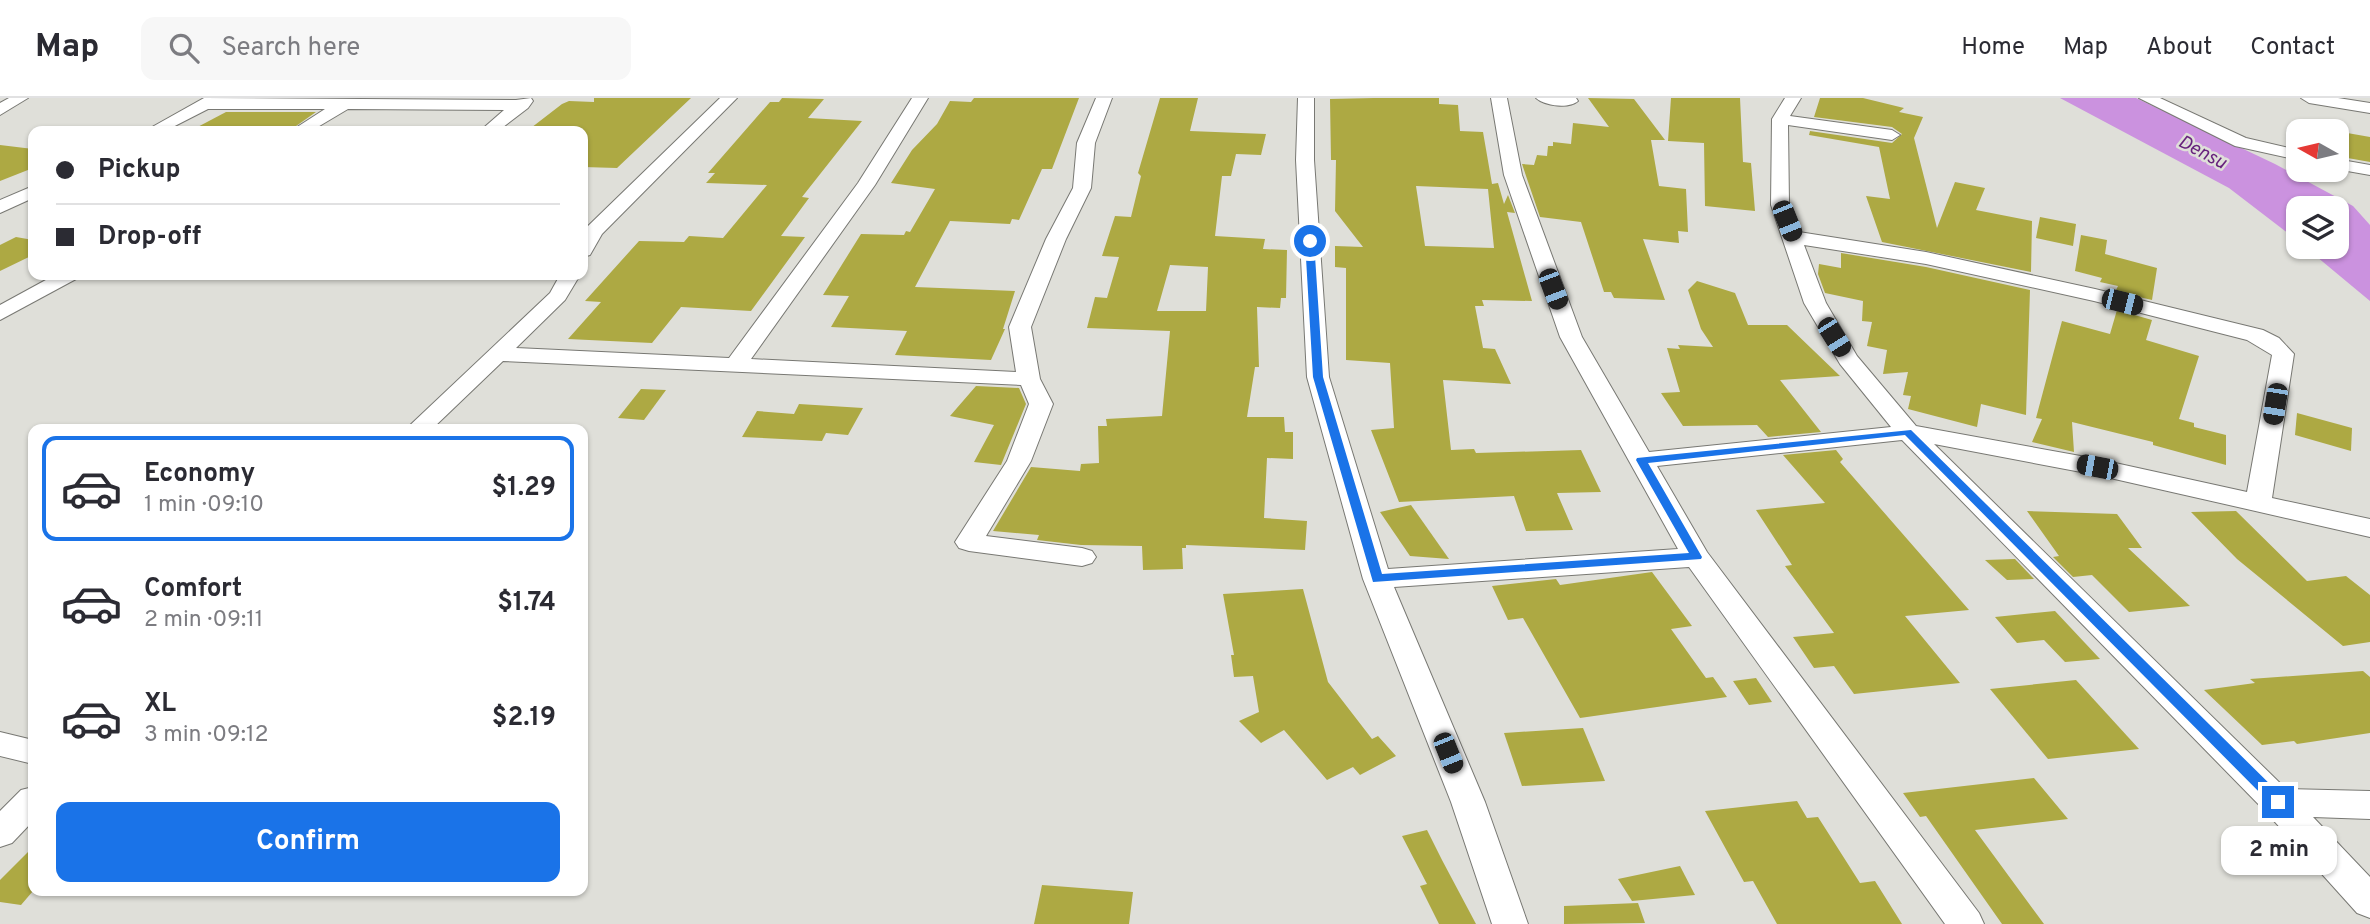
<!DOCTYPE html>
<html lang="en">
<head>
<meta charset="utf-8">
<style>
  :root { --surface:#fff; --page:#f7f7f7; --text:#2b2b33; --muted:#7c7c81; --line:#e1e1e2; --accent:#1a73e8 }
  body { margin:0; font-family:Overpass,sans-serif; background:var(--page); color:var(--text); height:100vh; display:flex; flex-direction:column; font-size:26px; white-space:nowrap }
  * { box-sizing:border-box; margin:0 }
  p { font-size:23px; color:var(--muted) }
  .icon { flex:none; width:38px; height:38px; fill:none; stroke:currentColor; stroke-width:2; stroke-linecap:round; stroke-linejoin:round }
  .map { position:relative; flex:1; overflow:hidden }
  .panel { position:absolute; left:28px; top:326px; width:560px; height:472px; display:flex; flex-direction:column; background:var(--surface); border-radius:14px; box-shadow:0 2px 5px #0004 }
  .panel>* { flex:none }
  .top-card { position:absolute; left:28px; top:28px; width:560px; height:154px; border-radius:14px; box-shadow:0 2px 5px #0004; display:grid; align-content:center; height:154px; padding:0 28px; background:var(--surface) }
  .needle { width:46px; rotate:278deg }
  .fabs { position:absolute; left:2286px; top:21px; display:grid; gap:14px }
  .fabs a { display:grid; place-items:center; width:63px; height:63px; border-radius:14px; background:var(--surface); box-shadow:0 2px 5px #0004; font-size:35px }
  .end { position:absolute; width:32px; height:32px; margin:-16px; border:9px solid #1a73e8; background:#fff; box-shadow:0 0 0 4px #fff }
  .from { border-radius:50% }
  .bubble { position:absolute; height:49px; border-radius:14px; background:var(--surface); box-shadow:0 2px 5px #0004; font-size:23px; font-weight:700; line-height:49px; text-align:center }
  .car { position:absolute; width:21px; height:42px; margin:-21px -10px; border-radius:9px; box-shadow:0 0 5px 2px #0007; background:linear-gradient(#222 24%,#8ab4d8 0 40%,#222 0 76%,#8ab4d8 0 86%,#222 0) }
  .top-card b { display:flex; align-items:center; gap:24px; height:66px; font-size:26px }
  .top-card b+b { border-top:2px solid var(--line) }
  .top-card i { width:18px; height:18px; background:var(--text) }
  ul { padding:12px 0 0; list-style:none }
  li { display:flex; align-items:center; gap:21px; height:105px; margin:0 14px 10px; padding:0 14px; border:4px solid transparent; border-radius:14px }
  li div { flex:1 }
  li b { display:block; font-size:26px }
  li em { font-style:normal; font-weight:700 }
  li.on { border-color:var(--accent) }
  li>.icon { width:63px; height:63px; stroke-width:1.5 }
  .primary-button { display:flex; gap:14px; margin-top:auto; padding:14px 28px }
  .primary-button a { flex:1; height:80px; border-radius:14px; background:var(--accent); color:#fff; font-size:28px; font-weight:700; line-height:80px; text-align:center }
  header { display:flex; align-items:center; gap:42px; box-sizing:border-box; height:98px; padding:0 35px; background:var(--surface); border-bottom:2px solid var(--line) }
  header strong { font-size:33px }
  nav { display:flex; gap:38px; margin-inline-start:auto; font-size:24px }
  .search { width:490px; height:63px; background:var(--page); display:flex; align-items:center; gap:18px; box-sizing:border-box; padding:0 24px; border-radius:14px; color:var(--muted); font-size:26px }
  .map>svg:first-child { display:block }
</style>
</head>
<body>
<header>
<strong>Map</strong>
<div class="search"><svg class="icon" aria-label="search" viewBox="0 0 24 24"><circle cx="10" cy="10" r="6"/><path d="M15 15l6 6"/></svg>Search here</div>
<nav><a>Home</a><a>Map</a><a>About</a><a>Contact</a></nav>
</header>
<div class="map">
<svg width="2370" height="826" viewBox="0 0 2370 826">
  <rect width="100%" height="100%" fill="#dfdfd9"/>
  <!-- water -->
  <path fill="#cb92df" d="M2060,0H2136L2275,66L2353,108L2370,127V203L2305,149H2336V110H2298V143L2229,90Z"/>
  <!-- building -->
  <g fill="#ada943" fill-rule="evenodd">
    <path d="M594,0H691L617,70L583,69V33H527L562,6L569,3L594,4Z"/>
    <path d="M782,0L824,1L808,20L862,23L802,99L809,100L781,138L805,139L751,213L681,209L652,245L568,241L601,204L585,203L639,143L684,144L689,138L723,140L767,87L706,85L715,75H708L770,4H779Z"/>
    <path d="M974,0H1079L1052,71H1042L1019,122L1012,121L1010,126L950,123L915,189L1015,193L1003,231H1005L991,262L895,257L907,233L831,229L849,198L823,197L861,136L904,137L906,133L910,134L935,91L891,85L912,52L937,26L950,3L971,4Z"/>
    <path d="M1160,0H1198L1190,33L1266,36L1261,57L1236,56L1231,78H1222L1215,138L1265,141L1263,151L1287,152L1286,200H1281L1280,210L1257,209L1259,269H1255L1247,319H1284L1285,334H1293V361L1267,360L1264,420L1307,423L1305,452L1186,447V450H1182L1183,471L1143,472L1142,448L1081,447L1037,442L1039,437L993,433L1031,369L1080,373L1081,366L1099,365L1098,328H1107L1106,321L1162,318L1170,233L1087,230L1095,199L1107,200L1119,159L1102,158L1115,118L1131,119L1141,78L1138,75ZM1170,167L1208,169L1206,213H1157Z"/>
    <path d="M1374,0H1439V6L1458,7L1460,33L1483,34L1492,86L1498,85L1504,106L1508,97L1515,115L1507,114L1532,203L1482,202L1484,208H1475L1483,250L1495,251L1511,286L1443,282L1451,352L1474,351L1476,355L1581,352L1601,394L1557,395L1573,432L1526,433L1514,398L1399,404L1371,332L1394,330L1390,265L1346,262V170L1335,169V148L1363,149L1335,113L1336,62H1331L1330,1ZM1416,88L1488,91L1494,150L1425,148Z"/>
    <path d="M1588,0L1634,1L1665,42H1651L1659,88L1686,91L1688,134L1678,133L1679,145L1643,141L1665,202L1614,200L1611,194H1604L1581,124L1540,119L1522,66L1534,67L1537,57L1547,58L1548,48H1553V44L1571,46L1573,25L1609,29Z"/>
    <path d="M1671,0H1740L1743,64L1751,65L1755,113L1705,108L1704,45L1668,43Z"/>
    <path d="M1820,0H1863L1904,10L1899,14L1923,19L1914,40L1937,130L1955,84L1985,90L1976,112L2032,123L2031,174L1882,144L1866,98L1890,101L1879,49L1809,37L1810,33L1892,45L1902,36L1892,29L1814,19Z"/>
    <path d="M226,14H316L289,33H190Z"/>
    <path d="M2336,33L2370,39V64L2342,59Z"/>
    <path d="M0,47L33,51V70L0,83Z"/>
    <path d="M2040,119L2076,126L2073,148L2036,140Z"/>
    <path d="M2081,137L2107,142L2105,156L2157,170L2152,202L2122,195L2116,192L2118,188L2100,184L2102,180L2075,173Z"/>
    <path d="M16,139L33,142V157L0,173V147Z"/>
    <path d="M1841,155L1926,169L2030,192L2026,317L1981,306L1977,329L1908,311L1911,298L1903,297L1908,274L1883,276L1887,252L1867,248L1872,224L1862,223L1863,203L1825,195L1818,176L1819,166L1841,170Z"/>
    <path d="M1697,183L1735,195L1748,227H1787L1840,278L1780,282L1821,334L1768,339L1757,327L1683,328L1661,295L1680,294L1667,250L1680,251L1678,247L1713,249L1701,231L1688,192Z"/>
    <path d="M2117,212L2152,222L2146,242L2199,258L2179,321L2194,325V329L2226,337V367L2153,347V344L2072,324L2074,354L2032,344L2042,321L2036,320L2062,223L2110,236Z"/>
    <path d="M976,288L1019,290L1026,306L1001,367L974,364L994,327L950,318Z"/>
    <path d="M641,291L666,292L644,322L618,320Z"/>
    <path d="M799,306L863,310L848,337L826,335L822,343L742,339L757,313L794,316Z"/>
    <path d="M2297,315L2352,330L2351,353L2295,337Z"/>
    <path d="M1836,352L1843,361L1840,364L1969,512L1905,518L1960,585L1854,596L1834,568L1814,570L1793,539L1834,535L1785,468L1792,467L1756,412L1825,405L1783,357Z"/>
    <path d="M1411,407L1449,461L1410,458L1380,414Z"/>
    <path d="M2027,413L2117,416L2142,450H2128L2190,508L2129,514L2092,477L2073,479L2053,459L2059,458Z"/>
    <path d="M2236,413L2307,483L2346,478L2370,497V544L2343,548L2237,461L2191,414Z"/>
    <path d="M2015,461L2034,481L2007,482L1985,462Z"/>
    <path d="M1652,474L1692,528L1671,531L1706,580L1713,579L1727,599L1580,620L1523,520L1508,522L1492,488L1556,481L1560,487Z"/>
    <path d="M1303,491L1328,584L1372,641L1378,638L1396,658L1360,677L1353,669L1327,682L1284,632L1261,645L1239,623L1259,614L1253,578L1234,579L1231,557H1234L1223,496Z"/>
    <path d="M2055,513L2100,561L2065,564L2044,542L2017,545L1995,519Z"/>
    <path d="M2363,573L2370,579V635L2297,646L2294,643L2262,647L2204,592L2255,585L2250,581Z"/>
    <path d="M1756,580L1772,604L1749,607L1733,583Z"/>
    <path d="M2076,582L2139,651L2048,661L1990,591Z"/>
    <path d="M1583,630L1605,683L1522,688L1504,635Z"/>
    <path d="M2034,680L2068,721L1975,732L2044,826H2002L1926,718L1920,719L1903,695Z"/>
    <path d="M1797,703L1807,720L1818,719L1860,785L1875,783L1902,826H1777L1753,783L1744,784L1705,713Z"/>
    <path d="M1427,732L1442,762L1476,826H1439L1420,788L1427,786L1402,738Z"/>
    <path d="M33,749V793L21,807L0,804V782Z"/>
    <path d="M1680,768L1695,797L1632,803L1618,781Z"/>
    <path d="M1042,787L1133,794L1129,826H1034Z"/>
    <path d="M1638,805L1645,825L1564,826V808Z"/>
  </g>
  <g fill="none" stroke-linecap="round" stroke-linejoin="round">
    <defs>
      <g id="minor">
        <path d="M9,0H28L0,17V5Z"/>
        <path d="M204,0L516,2L531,0L533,3L528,10L498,33H480L504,12L348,11L311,33H291L325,11H208L165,33H145Z"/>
        <path d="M720,0H737L602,136L590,157L583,159V136L587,129Z"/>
        <path d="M912,0H928L875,87L751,261L1016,274L1009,229L1046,141L1073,90L1077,45L1096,0H1112L1095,45L1091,90L1066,141L1031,229L1040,281L1053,306L1031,363L986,438L1082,450L1092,453L1096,459L1092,465L1082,468L969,453L959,450L955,444L1007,363L1029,306L1021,287L503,263L432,331H406L550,195L560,177H580L565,202L516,250L729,260L858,85Z"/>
        <path d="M1298,0H1314V62L1329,279L1388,471L1678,451L1560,239L1504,77L1491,0H1507L1522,77L1582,239L1649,354L1891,329L1840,266L1804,205L1771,107L1772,21L1785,0H1801L1790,18L1892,32L1900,37L1892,42L1788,27L1789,107L1799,134L1926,154L2095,191L2263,232L2279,240L2294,256L2272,400L2370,421V439L2097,377L1934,346L2286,691L2370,693V721L2313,719L2370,779V820L2357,815L2266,714L1902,342L1657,368L1707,454L1979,815L1984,826H1945L1689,469L1394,489L1485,704L1528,826H1492L1451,704L1363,481L1307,279L1296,62ZM1804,147L1926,166L2094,203L2247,242L2272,257L2247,394L2097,361L1916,328L1857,258L1826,205Z"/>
        <path d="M1536,0H1576L1578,3C1569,11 1545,8 1536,0Z"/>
        <path d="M2139,0H2160L2246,40L2298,52V62L2235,48Z"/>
        <path d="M2301,0H2338L2370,5V15L2309,5Z"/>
        <path d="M2336,61L2370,67V77L2336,71Z"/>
        <path d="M33,88V100L0,115V102Z"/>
        <path d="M55,177H79L76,181L0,222V207Z"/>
        <path d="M0,634L33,642V666L0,658Z"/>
        <path d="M33,689V723L12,745L0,749V713L21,692Z"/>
      </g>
    </defs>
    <!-- minor casing -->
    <use href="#minor" stroke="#787873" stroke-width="2"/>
    <!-- minor -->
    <use href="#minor" fill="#fff" fill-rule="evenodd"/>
  </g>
  <!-- route -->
  <path fill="#1a73e8" d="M1310,141L1314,143L1323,279L1382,476L1689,455L1636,362L1637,360L1911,332L2284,700L2286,704L2284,708H2273L1905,337L1648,365L1702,459L1701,461L1373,484L1313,279L1305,143Z"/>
  <g text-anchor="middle" stroke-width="5" stroke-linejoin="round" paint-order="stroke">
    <!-- far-water labels -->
    <g font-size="19" font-style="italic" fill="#68237d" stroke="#dfdfd9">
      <text transform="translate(2203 53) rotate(28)" y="7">Densu</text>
    </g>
  </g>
</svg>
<div class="fabs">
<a><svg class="needle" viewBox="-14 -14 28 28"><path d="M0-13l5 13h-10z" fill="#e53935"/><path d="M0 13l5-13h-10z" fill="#7c7c81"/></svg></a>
<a><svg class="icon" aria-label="layers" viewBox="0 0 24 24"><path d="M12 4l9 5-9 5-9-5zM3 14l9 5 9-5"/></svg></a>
</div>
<i class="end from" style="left:1310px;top:143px"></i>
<i class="end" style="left:2278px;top:704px"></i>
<div class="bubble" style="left:2221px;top:728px;width:116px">2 min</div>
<i class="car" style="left:1787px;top:123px;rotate:158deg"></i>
<i class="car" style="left:1553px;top:191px;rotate:159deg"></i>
<i class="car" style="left:2122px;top:204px;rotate:104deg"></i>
<i class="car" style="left:1834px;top:239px;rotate:148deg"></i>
<i class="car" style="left:2275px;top:306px;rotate:189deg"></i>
<i class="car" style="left:2097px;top:369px;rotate:281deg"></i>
<i class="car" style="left:1448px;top:655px;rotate:158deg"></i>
<div class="top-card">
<b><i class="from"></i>Pickup</b>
<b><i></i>Drop-off</b>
</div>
<section class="panel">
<ul>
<li class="on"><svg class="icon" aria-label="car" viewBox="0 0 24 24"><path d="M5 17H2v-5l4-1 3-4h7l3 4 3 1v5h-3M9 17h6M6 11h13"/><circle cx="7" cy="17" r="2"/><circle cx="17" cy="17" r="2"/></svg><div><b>Economy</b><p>1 min · 09:10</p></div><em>$1.29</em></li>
<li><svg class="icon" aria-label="car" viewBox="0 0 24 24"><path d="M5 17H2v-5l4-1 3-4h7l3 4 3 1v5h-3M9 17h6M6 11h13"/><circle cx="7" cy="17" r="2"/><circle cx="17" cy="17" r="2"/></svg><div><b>Comfort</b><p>2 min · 09:11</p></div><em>$1.74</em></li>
<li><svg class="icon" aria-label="car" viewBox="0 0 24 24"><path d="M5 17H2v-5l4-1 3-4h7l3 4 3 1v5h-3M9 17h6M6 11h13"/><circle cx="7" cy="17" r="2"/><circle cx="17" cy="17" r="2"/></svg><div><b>XL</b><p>3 min · 09:12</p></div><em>$2.19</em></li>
</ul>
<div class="primary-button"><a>Confirm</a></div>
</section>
</div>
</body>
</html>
